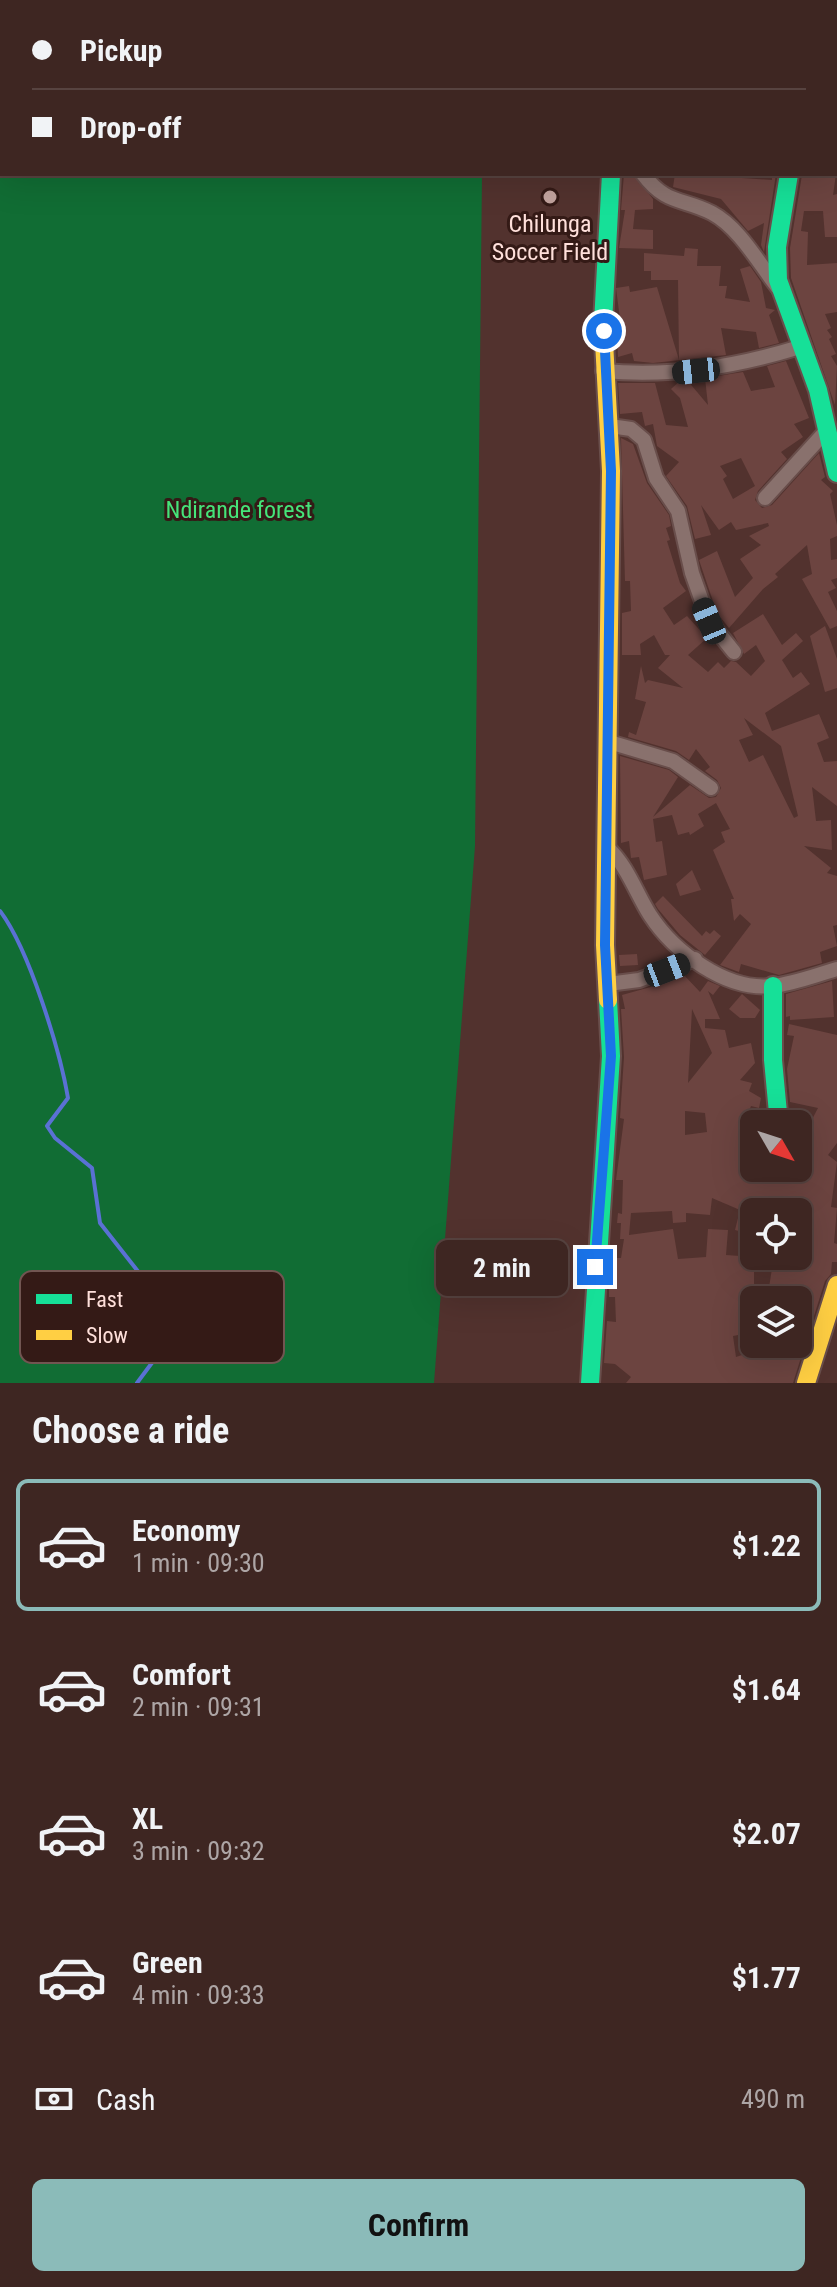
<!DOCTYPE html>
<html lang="en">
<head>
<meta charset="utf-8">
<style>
  :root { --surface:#3e2622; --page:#452e2a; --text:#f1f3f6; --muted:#ada5a5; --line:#574340; --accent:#8bbbb9 }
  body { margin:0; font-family:"Roboto Condensed",sans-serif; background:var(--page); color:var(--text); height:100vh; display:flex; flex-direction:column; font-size:30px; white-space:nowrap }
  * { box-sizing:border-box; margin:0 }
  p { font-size:26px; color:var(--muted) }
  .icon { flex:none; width:44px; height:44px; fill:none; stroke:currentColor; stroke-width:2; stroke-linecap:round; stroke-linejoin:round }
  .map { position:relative; height:1383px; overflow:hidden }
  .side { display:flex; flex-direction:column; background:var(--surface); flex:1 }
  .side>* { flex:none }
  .guide { position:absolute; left:0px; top:0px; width:838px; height:176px; box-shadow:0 8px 32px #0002,0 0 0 2px var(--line); display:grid; align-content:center; height:176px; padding:0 32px; background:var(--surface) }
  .needle { width:52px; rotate:129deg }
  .fabs { position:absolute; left:740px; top:1110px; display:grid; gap:16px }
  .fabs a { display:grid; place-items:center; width:72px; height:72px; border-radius:12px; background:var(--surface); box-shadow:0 8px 32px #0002,0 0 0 2px var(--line); font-size:40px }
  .end { position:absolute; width:36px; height:36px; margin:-18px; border:10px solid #1a73e8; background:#fff; box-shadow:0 0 0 4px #fff }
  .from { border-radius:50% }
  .bubble { position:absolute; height:56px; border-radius:12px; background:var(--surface); box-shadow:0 8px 32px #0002,0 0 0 2px var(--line); font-size:26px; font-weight:700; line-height:56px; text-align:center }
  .car { position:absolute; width:24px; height:48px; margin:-24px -12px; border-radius:10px; box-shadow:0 0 6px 2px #0007; background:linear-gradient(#222 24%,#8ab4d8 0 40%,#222 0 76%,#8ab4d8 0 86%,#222 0) }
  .guide b { display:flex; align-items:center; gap:28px; height:76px; font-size:30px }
  .guide b+b { border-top:2px solid var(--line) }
  .guide i { width:20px; height:20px; background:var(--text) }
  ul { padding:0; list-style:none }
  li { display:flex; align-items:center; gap:24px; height:132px; margin:0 16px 12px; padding:0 16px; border:4px solid transparent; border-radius:12px }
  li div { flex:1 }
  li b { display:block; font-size:30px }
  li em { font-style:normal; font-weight:700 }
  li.selected { border-color:var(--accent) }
  li>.icon { width:72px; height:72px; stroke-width:1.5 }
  h2 { padding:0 32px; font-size:36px; line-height:96px }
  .pay { display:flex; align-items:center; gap:20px; height:88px; padding:0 32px; font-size:30px }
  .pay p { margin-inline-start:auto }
  .cta { display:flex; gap:16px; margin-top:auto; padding:16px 32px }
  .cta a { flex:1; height:92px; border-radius:12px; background:var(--accent); color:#111; font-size:32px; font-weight:700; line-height:92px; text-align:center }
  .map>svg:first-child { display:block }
</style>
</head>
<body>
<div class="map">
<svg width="837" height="1383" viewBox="0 0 837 1383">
  <rect width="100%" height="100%" fill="#52322e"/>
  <!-- forest -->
  <path fill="#116d34" d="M0,0H484L2,2V174H482L475,846L434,1383H0Z"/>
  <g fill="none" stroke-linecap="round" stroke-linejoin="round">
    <!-- stream -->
    <path stroke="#5a71d4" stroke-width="4" d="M0,911C29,949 60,1051 68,1098L47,1126L55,1138L92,1168L100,1223L155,1293L160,1352L137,1383"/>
  </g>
  <!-- building -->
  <g fill="#6c4440" fill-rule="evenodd">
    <path d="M624,174H633L653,199V209L635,210L633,229L653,230V249L619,248L625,210H621Z"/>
    <path d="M675,174H743L742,178L772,180V174H776L764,252L761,245L764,223L748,231L721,199L673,187Z"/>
    <path d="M823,174H836L833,195L837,194V237H825L823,211H804L801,231L808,232L807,265L837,263V312L825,314L831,328L827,330L832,337L829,339L836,354L831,356L837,366L835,405L791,278L790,248L802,175L823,178Z"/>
    <path d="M685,248L698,249L697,266H721L719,286H727L725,298L750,302L740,269L750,266L761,282L766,308L775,310L769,315L779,343L759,348L756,332L721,328L726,355L653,363L634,361L632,353L618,357L617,328L621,327L616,288L629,286L630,292L657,287L679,360L678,280H651V271H644V253L684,256Z"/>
    <path d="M786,361L809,418L794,424L803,437L781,452L787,459L758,491L755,500L762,508L772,505L819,453L825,477L821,480L833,491L830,494L837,525V536L830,539L831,560L837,559V578L831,580L836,588L828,592L837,611V626L830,629L802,579L812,574L807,545L775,574L778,577L763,589L729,628L717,613L699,560L717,551L735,597L753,578L740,559L761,545L749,536L769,526L768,523L736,530L731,522L719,530L701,505L711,535L695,539L687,506L666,476L679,462L657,446L653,424L645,426L642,412L620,414L618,383H655L666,425L688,427L680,398L671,389L680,381L687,380L708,405L705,378L743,372L751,391L775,387L767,366ZM741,458L755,486L733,499L723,479L727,476L720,466Z"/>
    <path d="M621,438L633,444L647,483L669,515L671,526L666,528L670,540L667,541L680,583L686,591L663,608L674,625L687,616L707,638L688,655L708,672L718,662L724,668L731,661L736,662L751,676L765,661L756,645L744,654L733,633L763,614L782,645L796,633L803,641L782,660L793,678L801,672L810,684L765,713L772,731L819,714L829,738L817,743L824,762L837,761V806L812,787L816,821L831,820L832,850L804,846L831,868L827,873L837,876V925L833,926L837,946L820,952L822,963L779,975L741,964L739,972L720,965L751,924L740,914L734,921L731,899H734L713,850L725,842L721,832L730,829L716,803L698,814L704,826L690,835L689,832L678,835L672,815L653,819L656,842L662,841L667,875L644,880L639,857L631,858L629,841L621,843L620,756L669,770L678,777L653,817L690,785L709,798L716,797L721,788L717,780L705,771L710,767L696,749L689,760L676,751L628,737L629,732L636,735L646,702L635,699L641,666L645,683L648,680L683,688L658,668L670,655H665L654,635L640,644L641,655H622V613L631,611L630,581H625ZM744,718L781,746L798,816L794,818L763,755L749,762L739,740L753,735Z"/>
    <path d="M825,626L837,659V688L825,692L810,636Z"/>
    <path d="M692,870L701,890L680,896L676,884Z"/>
    <path d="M663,896L702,936L706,931L710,934L714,930L721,936L705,955L680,935L658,909L655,904Z"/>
    <path d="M637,954L638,965L620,966L619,955Z"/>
    <path d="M683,974L700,992L708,981L720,986L713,995L708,991L720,1019H705V1028L725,1030L729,1048L751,1043L755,1063L740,1080L752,1083L749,1091L761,1098L759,1108L751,1106L742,1130L754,1133V1168H798V1136L804,1128L807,1129L818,1108L790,1102L787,1069L794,1036L787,1035L789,1024L837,1035V1143L828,1155L837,1162L831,1207L837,1208L834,1243L837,1244V1262H832L831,1274L825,1281L793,1383H626L631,1377L615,1364L604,1363L607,1321L616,1322L615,1297H609V1284H613L615,1258H621L624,1239H620L621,1223H617L618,1213L622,1214L623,1180H616L624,1119L620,1118L624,1057L621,1009H625L622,995L665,983ZM692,1009L712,1053L688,1083ZM685,1111L705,1113L707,1132L685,1135ZM712,1198L740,1210L735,1230L754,1235V1212H798V1218L806,1216L798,1256H774L767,1300H798V1344L769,1350L766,1344H755L757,1350L736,1357L733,1336L748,1333L745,1309L754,1308V1257L726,1255L728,1230L708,1229L706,1257L678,1259L673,1229L629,1235L631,1213L672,1211L673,1223L686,1222V1213L710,1215Z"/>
    <path d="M832,981L834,1017L790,1020V1016L786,1017V994Z"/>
    <path d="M742,994L760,1010L755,1018H740L729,1009Z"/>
  </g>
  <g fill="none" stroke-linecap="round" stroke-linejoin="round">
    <defs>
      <g id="street">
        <path d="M617,2V0"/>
        <path d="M836,126H837"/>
        <path d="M643,174C666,205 683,198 712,213C740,228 759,264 779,289"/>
        <path d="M603,371C672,377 734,367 800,347"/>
        <path d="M610,426L631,429L644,440L656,478L678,511L692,573L709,621L734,652"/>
        <path d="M765,498L827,430"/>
        <path d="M606,741L673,761L711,788"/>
        <path d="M608,848C628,867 636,893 650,915C674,952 726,991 772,986C793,984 816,975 837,969"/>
        <path d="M608,984L639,980L695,959"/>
      </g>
      <g id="fast">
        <path d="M789,174L777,247L778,280L818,390L837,473"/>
        <path d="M603,323L611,174"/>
        <path d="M773,986V1060L778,1113"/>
        <path d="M590,1383L611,1056L608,1000"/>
      </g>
      <g id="slow">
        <path d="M603,323L611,471L605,945L608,1000"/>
        <path d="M806,1383L837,1285"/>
      </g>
    </defs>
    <!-- street casing -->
    <use href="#street" stroke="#694e4b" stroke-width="18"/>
    <!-- fast casing -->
    <use href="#fast" stroke="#694e4b" stroke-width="22"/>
    <!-- slow casing -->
    <use href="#slow" stroke="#694e4b" stroke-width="22"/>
    <!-- street -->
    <use href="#street" stroke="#89716d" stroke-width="14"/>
    <!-- fast -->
    <use href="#fast" stroke="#16e098" stroke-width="18"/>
    <!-- slow -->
    <use href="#slow" stroke="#ffcf43" stroke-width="18"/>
  </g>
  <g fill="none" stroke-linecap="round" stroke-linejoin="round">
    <!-- route -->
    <path stroke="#1a73e8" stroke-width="10" d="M595,1267L611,1056L605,945L611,471L604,331"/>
  </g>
  <!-- markers -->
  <circle fill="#c2a39e" stroke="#341a16" stroke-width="3" cx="550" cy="197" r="8"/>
  <g text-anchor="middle" stroke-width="6" stroke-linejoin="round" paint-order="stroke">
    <!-- poi labels -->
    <g font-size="24" fill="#ffe0db" stroke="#341a16">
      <text x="550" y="232">Chilunga<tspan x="550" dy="28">Soccer Field</tspan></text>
    </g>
    <!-- park labels -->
    <g font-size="24" fill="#45e479" stroke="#341a16">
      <text x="239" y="518">Ndirande forest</text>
    </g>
  </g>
  <!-- legend -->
  <rect x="20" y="1271" width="264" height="92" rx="12" fill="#341a16" stroke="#715551" stroke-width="2"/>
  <rect x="36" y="1294" width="36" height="10" fill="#16e098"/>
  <rect x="36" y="1330" width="36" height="10" fill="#ffcf43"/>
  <g font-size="22" fill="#ffe0db">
    <text x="86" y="1307">Fast</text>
    <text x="86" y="1343">Slow</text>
  </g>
</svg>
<div class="fabs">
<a><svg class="needle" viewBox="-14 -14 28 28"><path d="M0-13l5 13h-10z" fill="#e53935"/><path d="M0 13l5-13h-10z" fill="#ada5a5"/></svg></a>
<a><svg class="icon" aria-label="locate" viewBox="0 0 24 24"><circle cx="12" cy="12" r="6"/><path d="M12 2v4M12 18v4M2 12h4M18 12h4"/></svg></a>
<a><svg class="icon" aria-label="layers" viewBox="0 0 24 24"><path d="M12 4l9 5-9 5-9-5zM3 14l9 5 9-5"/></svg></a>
</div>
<i class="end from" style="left:604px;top:331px"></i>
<i class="end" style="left:595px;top:1267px"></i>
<div class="bubble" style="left:436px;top:1240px;width:132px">2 min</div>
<i class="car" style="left:696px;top:371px;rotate:264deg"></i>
<i class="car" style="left:709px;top:621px;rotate:337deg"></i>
<i class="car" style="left:667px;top:970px;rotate:69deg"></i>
<div class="guide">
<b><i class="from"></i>Pickup</b>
<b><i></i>Drop-off</b>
</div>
</div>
<section class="side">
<h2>Choose a ride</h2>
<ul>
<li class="selected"><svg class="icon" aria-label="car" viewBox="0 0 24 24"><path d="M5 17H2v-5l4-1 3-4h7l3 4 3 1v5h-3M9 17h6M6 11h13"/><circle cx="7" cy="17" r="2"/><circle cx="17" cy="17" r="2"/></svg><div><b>Economy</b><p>1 min · 09:30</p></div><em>$1.22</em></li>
<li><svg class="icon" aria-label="car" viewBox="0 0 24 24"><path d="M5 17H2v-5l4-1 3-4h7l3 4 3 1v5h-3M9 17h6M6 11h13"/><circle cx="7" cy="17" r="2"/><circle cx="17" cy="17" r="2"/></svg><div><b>Comfort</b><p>2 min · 09:31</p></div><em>$1.64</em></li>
<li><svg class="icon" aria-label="car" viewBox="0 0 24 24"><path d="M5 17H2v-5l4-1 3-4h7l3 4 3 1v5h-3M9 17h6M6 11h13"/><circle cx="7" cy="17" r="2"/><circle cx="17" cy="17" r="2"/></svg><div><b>XL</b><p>3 min · 09:32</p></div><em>$2.07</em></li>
<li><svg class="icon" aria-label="car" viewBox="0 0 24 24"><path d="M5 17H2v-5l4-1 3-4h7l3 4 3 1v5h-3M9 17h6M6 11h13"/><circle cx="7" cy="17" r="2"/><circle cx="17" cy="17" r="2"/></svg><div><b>Green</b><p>4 min · 09:33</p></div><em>$1.77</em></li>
</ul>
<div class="pay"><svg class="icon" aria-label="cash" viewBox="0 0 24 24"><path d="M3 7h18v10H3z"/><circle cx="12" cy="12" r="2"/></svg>Cash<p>490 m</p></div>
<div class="cta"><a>Confirm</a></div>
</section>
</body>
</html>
